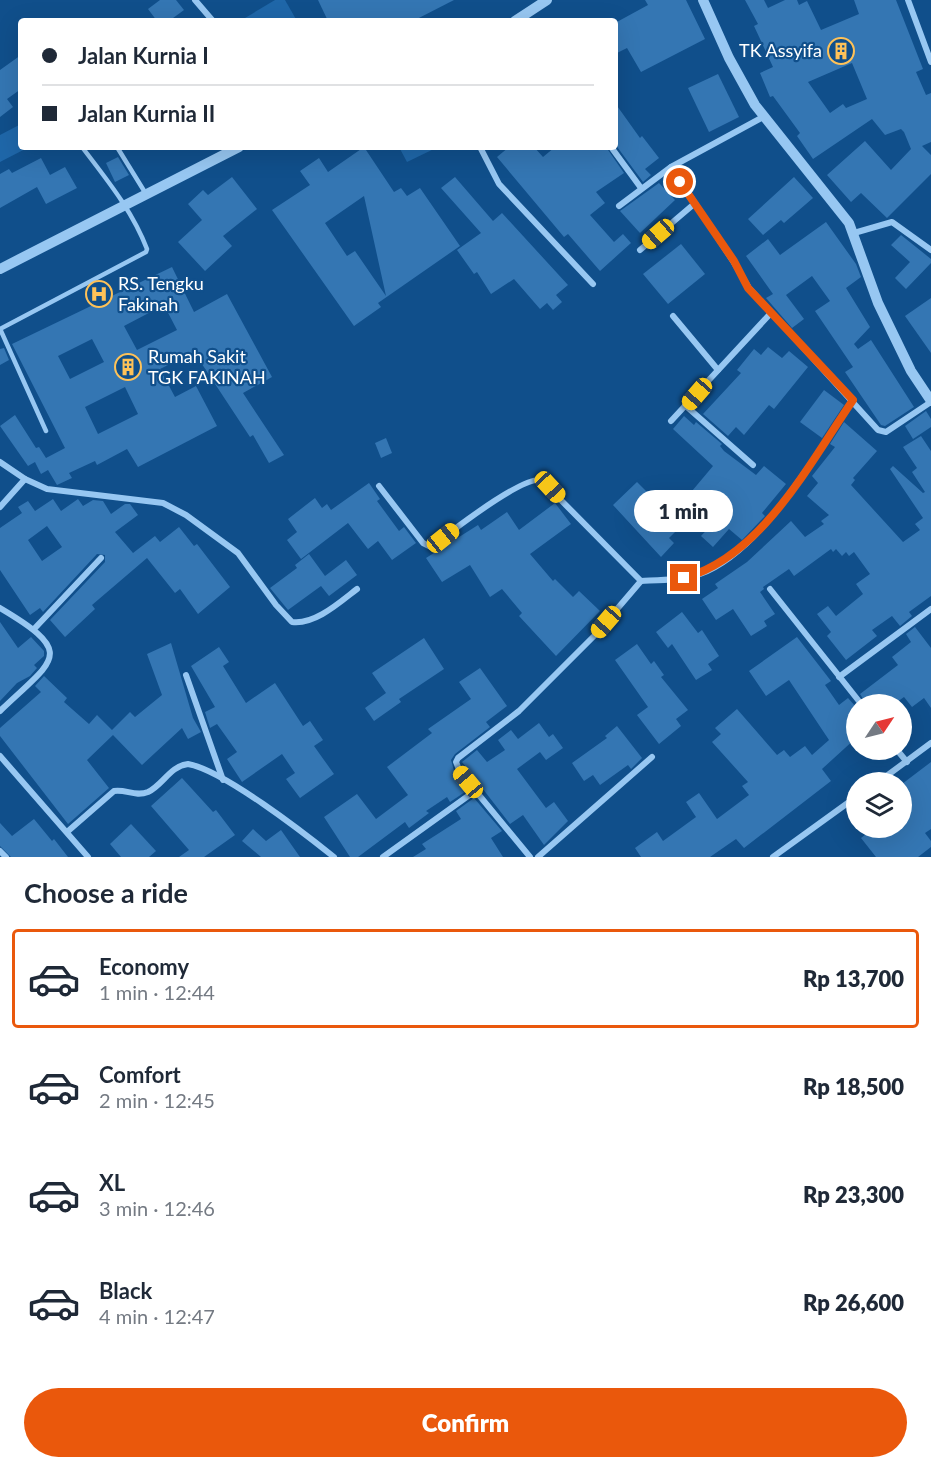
<!DOCTYPE html>
<html lang="en">
<head>
<meta charset="utf-8">
<style>
  :root { --surface:#fff; --page:#f6f6f7; --text:#1f2937; --muted:#747a83; --line:#e0e1e3; --accent:#ea580c }
  body { margin:0; font-family:Lato,sans-serif; background:var(--page); color:var(--text); height:100vh; display:flex; flex-direction:column; font-size:22px; white-space:nowrap }
  * { box-sizing:border-box; margin:0 }
  p { font-size:20px; color:var(--muted) }
  .icon { flex:none; width:33px; height:33px; fill:none; stroke:currentColor; stroke-width:2; stroke-linecap:round; stroke-linejoin:round }
  .map { position:relative; height:857px; overflow:hidden }
  .drawer { display:flex; flex-direction:column; background:var(--surface); flex:1 }
  .drawer>* { flex:none }
  .top-card { position:absolute; left:18px; top:18px; width:600px; height:132px; border-radius:6px; box-shadow:0 6px 24px #0002; display:grid; align-content:center; height:132px; padding:0 24px; background:var(--surface) }
  .needle { width:39px; rotate:55deg }
  .buttons { position:absolute; left:846px; top:694px; display:grid; gap:12px }
  .buttons a { display:grid; place-items:center; width:66px; height:66px; border-radius:50%; background:var(--surface); box-shadow:0 6px 24px #0002; font-size:30px }
  .end { position:absolute; width:27px; height:27px; margin:-14px; border:8px solid #ea580c; background:#fff; box-shadow:0 0 0 3px #fff }
  .from { border-radius:50% }
  .bubble { position:absolute; height:42px; border-radius:21px; background:var(--surface); box-shadow:0 6px 24px #0002; font-size:20px; font-weight:800; line-height:42px; text-align:center }
  .car { position:absolute; width:18px; height:36px; margin:-18px -9px; border-radius:8px; box-shadow:0 0 4px 2px #0007; background:linear-gradient(#f5c518 24%,#345 0 40%,#f5c518 0 76%,#345 0 86%,#f5c518 0) }
  .top-card b { display:flex; align-items:center; gap:21px; height:57px; font-size:22px }
  .top-card b+b { border-top:2px solid var(--line) }
  .top-card i { width:15px; height:15px; background:var(--text) }
  ul { padding:0; list-style:none }
  li { display:flex; align-items:center; gap:18px; height:99px; margin:0 12px 9px; padding:0 12px; border:3px solid transparent; border-radius:6px }
  li div { flex:1 }
  li b { display:block; font-size:22px }
  li em { font-style:normal; font-weight:800 }
  li.current { border-color:var(--accent) }
  li>.icon { width:54px; height:54px; stroke-width:1.5 }
  h2 { padding:0 24px; font-size:27px; line-height:72px }
  .action { display:flex; gap:12px; margin-top:auto; padding:12px 24px }
  .action a { flex:1; height:69px; border-radius:36px; background:var(--accent); color:#fff; font-size:24px; font-weight:800; line-height:69px; text-align:center }
  .map>svg:first-child { display:block }
</style>
</head>
<body>
<div class="map">
<svg width="931" height="857" viewBox="0 0 931 857">
  <rect width="100%" height="100%" fill="#104f8b"/>
  <!-- green -->
  <g fill="#1f67a9">
    <path d="M275,0H285L297,21H240Z"/>
    <path d="M21,124V147H29L0,162V135Z"/>
    <path d="M399,147H438L407,162Z"/>
  </g>
  <!-- building -->
  <g fill="#3476b3" fill-rule="evenodd">
    <path d="M160,0H176L184,10L169,21H157L148,9Z"/>
    <path d="M318,0H454L413,21H328Z"/>
    <path d="M645,0H686L705,39L641,72L627,48L615,54V23L648,5Z"/>
    <path d="M745,0H764L768,8L785,0H797L799,5L807,1L821,30L859,14L854,0H896L923,69L916,72L926,95L931,93V142L922,146L931,155V174L887,218L861,193L851,202L827,175L865,141L891,170L911,149L904,132L901,129L885,135L872,119L813,159L797,136L800,133L773,96L770,97L760,73L773,67L754,26L758,24ZM852,63L867,99L846,108L843,104L830,113L808,82Z"/>
    <path d="M21,55V89L7,99L13,107L0,117V70Z"/>
    <path d="M718,74L739,117L709,132L688,88Z"/>
    <path d="M615,103L640,138L642,136L659,158L645,169L651,175L643,182L615,144Z"/>
    <path d="M364,147L394,192L401,188L407,196L420,188L460,246L378,303L381,307L354,326L272,210L310,185L300,171L319,158L328,172ZM364,196L386,296L355,251L347,256L325,223Z"/>
    <path d="M509,147H534L543,157L555,147H606L624,173L596,192L605,203L590,215L614,242L623,234L631,243L600,271L568,234L564,237L497,157Z"/>
    <path d="M118,157L129,175L115,182L106,163Z"/>
    <path d="M41,158L50,175L65,167L77,188L46,204L37,187L0,208V174L9,169L12,173Z"/>
    <path d="M232,177L257,209L223,236L232,246L205,271L178,242L202,220L188,204L203,190L208,195Z"/>
    <path d="M455,177L493,221L502,213L568,285L556,295L562,302L553,310L547,303L540,309L514,279L491,294L477,272L474,274L457,250L481,233L441,188Z"/>
    <path d="M794,177L813,198L784,223L781,220L763,235L748,219Z"/>
    <path d="M659,183L675,200L640,233L620,211Z"/>
    <path d="M826,222L856,264L861,277L846,288L870,327L854,344L858,349L871,340L914,407L885,426L881,425L845,372L853,367L815,311L830,301L812,276L786,295L804,319L792,328L766,298L773,294L746,256L768,239L780,255Z"/>
    <path d="M901,235L931,259V263L906,289L895,278L910,262L891,245Z"/>
    <path d="M681,244L705,274L668,304L643,274Z"/>
    <path d="M172,267L194,312L227,294L272,377L243,393L284,455L269,463L253,435L250,437L194,352L160,369L175,397L196,386L217,426L138,467L127,449L97,465L95,461L69,473L72,478L57,485L48,470L41,474L35,462L28,466L0,426L15,415L36,448L39,447L46,458L65,448L12,344ZM164,305L177,330L137,350L124,326ZM92,339L104,362L70,379L58,356ZM125,387L138,414L98,434L85,407Z"/>
    <path d="M931,298V353L905,316Z"/>
    <path d="M768,347L782,358L789,351L808,367L774,409L769,405L744,435L736,427L728,436L703,414L741,373L737,370L754,349L761,355Z"/>
    <path d="M4,348L9,360L0,365V349Z"/>
    <path d="M824,390L844,405L822,438L800,422Z"/>
    <path d="M926,411L931,419V427L913,439L905,426Z"/>
    <path d="M684,416L694,425L696,422L722,444L720,446L724,451L756,475L764,466L786,484L762,513L765,516L742,540L729,529L713,547L701,536L719,517L692,491L713,466L673,429Z"/>
    <path d="M844,422L877,451L853,478L855,480L851,485L903,542L920,530L915,524L923,518L890,469L893,466L923,493L925,492L912,472L917,468L903,447L921,436L931,451V596L909,612L912,616L900,626L892,616L872,630L877,636L846,660L827,636L831,632L817,614L828,606L836,616L863,594L856,584L870,574L854,552L849,556L846,552L842,556L836,549L833,552L831,549L794,576L789,569L763,587L764,589L760,592L775,614L764,621L767,626L751,636L733,609L716,620L702,599L718,588L715,584L747,562L791,521L805,537L824,524L821,521L829,515L807,496L818,483L812,476L835,447L830,444Z"/>
    <path d="M386,438L392,453L381,458L375,443Z"/>
    <path d="M637,482L681,526L669,538L674,543L661,557L613,505Z"/>
    <path d="M369,483L380,499L377,501L399,531L404,527L416,543L392,560L378,541L368,549L348,523L301,559L287,540L297,532L288,519L315,498L322,508L327,504L331,510Z"/>
    <path d="M53,499L61,511L78,499L83,506L93,500L103,501L111,514L125,504H130L138,515L115,532L133,553L155,536L160,542L179,527L194,546L197,544L230,587L198,614L180,589L175,593L147,558L92,605L95,609L65,637L50,620L105,562V555L97,554L43,612L40,608L30,615L0,570V528L22,513L18,507L28,501L35,511ZM47,526L62,547L42,561L28,540Z"/>
    <path d="M555,503L571,524L530,554L553,581L555,579L573,597L579,591L600,611L556,656L519,616L522,613L502,589L490,597L470,565L442,582L426,558L478,525L481,530L507,512L519,530Z"/>
    <path d="M309,554L325,576L346,560L357,575L329,596L321,586L288,610L270,588L297,568L295,565Z"/>
    <path d="M682,612L698,633L702,630L719,656L708,664L712,670L696,680L672,644L668,648L656,632Z"/>
    <path d="M0,622L18,648L31,637L44,651V656L34,665L37,668L30,676L17,683L0,701Z"/>
    <path d="M915,627L931,648V708L924,698L912,707L904,697L893,705H867L860,694L898,665L892,657L911,642L906,634Z"/>
    <path d="M797,637L831,681L825,685L839,705L848,698L856,707V738L822,769L831,781L744,848L736,839L710,857H641L635,848L657,832L663,841L696,817L686,802L699,793L717,819L749,795L742,786L748,782L712,742L721,734L715,728L737,709L777,755L784,750L790,757L805,746L812,755L829,740L789,680L766,696L749,671Z"/>
    <path d="M424,638L444,669L399,699L401,702L374,721L365,708L386,693L372,673Z"/>
    <path d="M171,643L193,718L201,732L188,739L182,728L142,765L113,735L87,760L109,788L68,824L0,736V728L41,692L35,686L44,676L67,698L64,702L89,724L97,715L112,730L130,712L135,717L162,695L147,654Z"/>
    <path d="M637,644L651,664L654,661L664,675L661,677L688,710L676,719L681,726L659,744L637,715L648,707L615,660Z"/>
    <path d="M219,647L229,662L223,666L246,703L275,683L303,726L310,721L323,740L314,746L334,774L300,798L286,779L295,773L282,754L242,782L227,759L237,752L217,724L210,728L205,712L215,707L191,666Z"/>
    <path d="M480,668L507,706L486,722L490,727L455,754L451,760L455,774L468,790L450,802L447,797L426,811L429,813L409,828L405,822L358,857H350L324,817L357,794L376,819L408,795L387,767L432,733L428,729L471,699L459,682Z"/>
    <path d="M539,723L549,737L553,734L563,748L546,760L540,752L517,769L546,808L554,802L568,821L544,845L523,815L510,824L462,762L477,750L487,762L505,750L498,740L511,730L518,739Z"/>
    <path d="M617,726L642,758L631,769L628,765L600,785L593,775L584,781L572,763L607,738L605,736Z"/>
    <path d="M931,762V829L925,833L931,841V847L918,857H876L861,838L874,828H902V784Z"/>
    <path d="M182,778L213,812L216,810L235,835L204,857H179L189,850L151,806Z"/>
    <path d="M474,798L502,831L491,838L503,857H413L426,849L422,844L461,819L456,811Z"/>
    <path d="M34,819L52,841L54,839L68,857H11L0,846V823L12,836Z"/>
    <path d="M131,824L156,851L149,857H121L110,844Z"/>
    <path d="M253,829L266,841L281,830L300,857H261L242,841Z"/>
  </g>
  <g fill="none" stroke-linecap="round" stroke-linejoin="round">
    <!-- service -->
    <g stroke="#97c7f2" stroke-width="4.5">
      <path d="M117,147L146,194"/>
      <path d="M0,329L146,252L147,249C132,210 107,180 82,147"/>
      <path d="M1,331L46,431"/>
    </g>
    <!-- minor -->
    <g stroke="#97c7f2" stroke-width="6">
      <path d="M195,0L213,21"/>
      <path d="M908,0L931,62"/>
      <path d="M480,147L499,184L593,284"/>
      <path d="M611,147L641,188"/>
      <path d="M671,167L733,261L749,288L878,430L886,432L931,402"/>
      <path d="M619,206L671,167L765,116"/>
      <path d="M854,233L892,222L931,250"/>
      <path d="M640,250L694,204"/>
      <path d="M673,316L718,370"/>
      <path d="M687,407L753,465"/>
      <path d="M671,421L770,314"/>
      <path d="M0,462L25,479L47,489L163,503L186,515L238,553L276,605L292,622C315,625 340,602 357,589"/>
      <path d="M379,486L423,543L431,547C449,533 521,477 541,480L641,581L594,636L519,711L458,758L456,762L460,772L530,857"/>
      <path d="M0,507L25,479"/>
      <path d="M641,581C661,580 681,580 700,574C763,551 816,453 853,400"/>
      <path d="M770,589L862,705"/>
      <path d="M0,608C78,654 54,659 0,711"/>
      <path d="M35,628L101,558"/>
      <path d="M186,675L223,780"/>
      <path d="M839,677L931,609"/>
      <path d="M897,750L907,762"/>
      <path d="M0,756L88,857"/>
      <path d="M877,783L931,743"/>
      <path d="M67,832L114,791C126,789 135,797 148,792C163,785 170,766 188,764C223,770 304,833 334,857"/>
      <path d="M0,851L6,857"/>
      <path d="M383,857L475,791"/>
      <path d="M538,857L652,757"/>
      <path d="M773,857L856,797"/>
    </g>
    <!-- tertiary -->
    <g stroke="#97c7f2" stroke-width="10">
      <path d="M703,0L729,58L755,105L849,223L878,303L911,371L931,401"/>
      <path d="M515,21L547,0"/>
      <path d="M0,269L239,147"/>
    </g>
  </g>
  <g fill="none" stroke-linecap="round" stroke-linejoin="round">
    <!-- route -->
    <path stroke="#ea580c" stroke-width="8" d="M680,182L734,261L748,288L853,400C809,464 762,556 684,578"/>
  </g>
  <!-- icons -->
  <defs>
    <symbol id="building-ring" viewBox="-11 -11 22 22"><circle r="9.5" fill="#104f8b" stroke="#ffc258" stroke-width="1.5"/><path d="M-4-6H4V6H1V3H-1V6H-4ZM-2.5-4.3h1.7v1.8h-1.7ZM.8-4.3h1.7v1.8H.8ZM-2.5-1h1.7V.8h-1.7ZM.8-1h1.7V.8H.8Z" fill="#ffc258"/></symbol>
    <symbol id="hospital-ring" viewBox="-11 -11 22 22"><circle r="9.5" fill="#104f8b" stroke="#ffc258" stroke-width="1.5"/><path d="M-5-5h3v3.5h4V-5h3V5h-3V1.5h-4V5h-3Z" fill="#ffc258"/></symbol>
  </defs>
  <g fill-rule="evenodd">
    <use href="#building-ring" x="826" y="36" width="30" height="30"/>
    <use href="#hospital-ring" x="84" y="279" width="30" height="30"/>
    <use href="#building-ring" x="113" y="352" width="30" height="30"/>
  </g>
  <g text-anchor="middle" stroke-width="4.5" stroke-linejoin="round" paint-order="stroke">
    <!-- poi labels -->
    <g font-size="18" fill="#fff" stroke="#104f8b" text-anchor="start">
      <text x="822" y="57" text-anchor="end">TK Assyifa</text>
      <text x="118" y="290">RS. Tengku<tspan x="118" dy="21">Fakinah</tspan></text>
      <text x="148" y="363">Rumah Sakit<tspan x="148" dy="21">TGK FAKINAH</tspan></text>
    </g>
  </g>
</svg>
<div class="buttons">
<a><svg class="needle" viewBox="-14 -14 28 28"><path d="M0-13l5 13h-10z" fill="#e53935"/><path d="M0 13l5-13h-10z" fill="#747a83"/></svg></a>
<a><svg class="icon" aria-label="layers" viewBox="0 0 24 24"><path d="M12 4l9 5-9 5-9-5zM3 14l9 5 9-5"/></svg></a>
</div>
<i class="end from" style="left:680px;top:182px"></i>
<i class="end" style="left:684px;top:578px"></i>
<div class="bubble" style="left:634px;top:490px;width:99px">1 min</div>
<i class="car" style="left:658px;top:234px;rotate:229deg"></i>
<i class="car" style="left:697px;top:394px;rotate:221deg"></i>
<i class="car" style="left:550px;top:487px;rotate:137deg"></i>
<i class="car" style="left:443px;top:538px;rotate:51deg"></i>
<i class="car" style="left:606px;top:622px;rotate:221deg"></i>
<i class="car" style="left:468px;top:782px;rotate:320deg"></i>
<div class="top-card">
<b><i class="from"></i>Jalan Kurnia I</b>
<b><i></i>Jalan Kurnia II</b>
</div>
</div>
<section class="drawer">
<h2>Choose a ride</h2>
<ul>
<li class="current"><svg class="icon" aria-label="car" viewBox="0 0 24 24"><path d="M5 17H2v-5l4-1 3-4h7l3 4 3 1v5h-3M9 17h6M6 11h13"/><circle cx="7" cy="17" r="2"/><circle cx="17" cy="17" r="2"/></svg><div><b>Economy</b><p>1 min · 12:44</p></div><em>Rp 13,700</em></li>
<li><svg class="icon" aria-label="car" viewBox="0 0 24 24"><path d="M5 17H2v-5l4-1 3-4h7l3 4 3 1v5h-3M9 17h6M6 11h13"/><circle cx="7" cy="17" r="2"/><circle cx="17" cy="17" r="2"/></svg><div><b>Comfort</b><p>2 min · 12:45</p></div><em>Rp 18,500</em></li>
<li><svg class="icon" aria-label="car" viewBox="0 0 24 24"><path d="M5 17H2v-5l4-1 3-4h7l3 4 3 1v5h-3M9 17h6M6 11h13"/><circle cx="7" cy="17" r="2"/><circle cx="17" cy="17" r="2"/></svg><div><b>XL</b><p>3 min · 12:46</p></div><em>Rp 23,300</em></li>
<li><svg class="icon" aria-label="car" viewBox="0 0 24 24"><path d="M5 17H2v-5l4-1 3-4h7l3 4 3 1v5h-3M9 17h6M6 11h13"/><circle cx="7" cy="17" r="2"/><circle cx="17" cy="17" r="2"/></svg><div><b>Black</b><p>4 min · 12:47</p></div><em>Rp 26,600</em></li>
</ul>
<div class="action"><a>Confirm</a></div>
</section>
</body>
</html>
